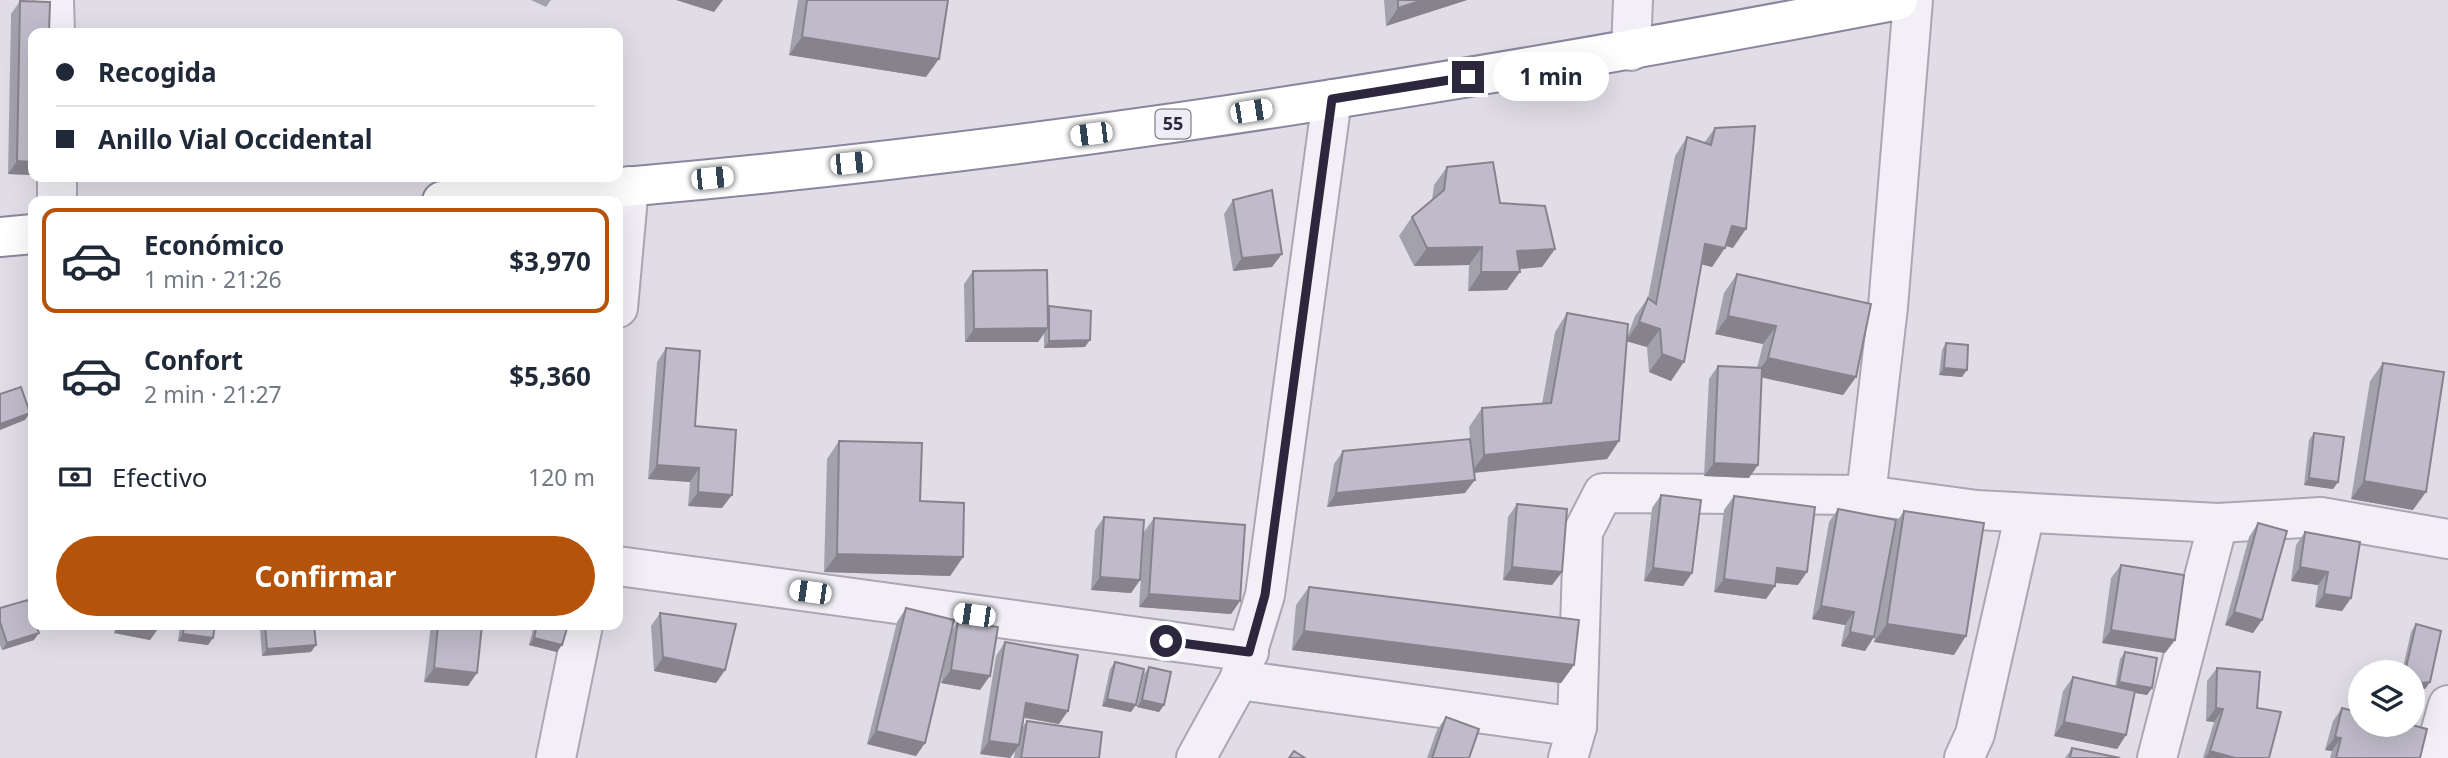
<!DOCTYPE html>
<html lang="es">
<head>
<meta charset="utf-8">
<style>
  :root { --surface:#fff; --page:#f2f2f3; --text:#1f2937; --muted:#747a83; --line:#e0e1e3; --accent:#b45309 }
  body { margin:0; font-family:"Noto Sans",sans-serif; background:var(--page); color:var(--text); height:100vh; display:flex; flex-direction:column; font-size:26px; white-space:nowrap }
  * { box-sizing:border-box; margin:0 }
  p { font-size:23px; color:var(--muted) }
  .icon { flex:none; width:38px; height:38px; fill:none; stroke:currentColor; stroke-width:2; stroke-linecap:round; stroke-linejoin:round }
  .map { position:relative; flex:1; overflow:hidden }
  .details { position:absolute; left:28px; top:196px; width:595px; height:434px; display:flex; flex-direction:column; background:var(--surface); border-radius:14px; box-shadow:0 7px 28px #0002 }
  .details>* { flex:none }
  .top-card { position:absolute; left:28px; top:28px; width:595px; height:154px; border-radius:14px; box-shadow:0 7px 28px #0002; display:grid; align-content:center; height:154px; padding:0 28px; background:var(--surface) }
  .buttons { position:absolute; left:2348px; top:660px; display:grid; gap:14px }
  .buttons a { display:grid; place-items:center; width:77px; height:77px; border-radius:50%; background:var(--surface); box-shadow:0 7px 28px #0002; font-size:35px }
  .end { position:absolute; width:32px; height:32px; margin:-16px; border:9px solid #2d273e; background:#fff; box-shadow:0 0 0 4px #fff }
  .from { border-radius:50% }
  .bubble { position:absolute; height:49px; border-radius:24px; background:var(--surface); box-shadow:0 7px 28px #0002; font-size:23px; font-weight:700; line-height:49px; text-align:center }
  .car { position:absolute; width:21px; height:42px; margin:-21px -10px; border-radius:9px; box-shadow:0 0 5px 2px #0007; background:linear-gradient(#fff 24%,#345 0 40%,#fff 0 76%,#345 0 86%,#fff 0) }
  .top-card b { display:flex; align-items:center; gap:24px; height:66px; font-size:26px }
  .top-card b+b { border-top:2px solid var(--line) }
  .top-card i { width:18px; height:18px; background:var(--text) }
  ul { padding:12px 0 0; list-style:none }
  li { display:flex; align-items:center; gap:21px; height:105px; margin:0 14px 10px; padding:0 14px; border:4px solid transparent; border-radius:14px }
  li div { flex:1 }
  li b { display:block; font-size:26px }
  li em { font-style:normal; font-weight:700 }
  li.active { border-color:var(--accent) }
  li>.icon { width:63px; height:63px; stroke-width:1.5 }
  .pay { display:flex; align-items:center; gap:18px; height:77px; padding:0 28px; font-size:26px }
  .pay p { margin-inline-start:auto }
  .button { display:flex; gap:14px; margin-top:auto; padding:14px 28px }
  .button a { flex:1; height:80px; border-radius:42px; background:var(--accent); color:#fff; font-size:28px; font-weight:700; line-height:80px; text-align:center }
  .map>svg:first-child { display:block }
</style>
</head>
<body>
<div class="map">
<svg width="2448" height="758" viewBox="0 0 2448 758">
  <rect width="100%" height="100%" fill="#e0dde7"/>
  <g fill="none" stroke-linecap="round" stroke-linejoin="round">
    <defs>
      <g id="minor">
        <path d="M54,0L55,33"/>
        <path d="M1631,51L1633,0"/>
        <path d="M57,177V201"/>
        <path d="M618,308L629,186"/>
        <path d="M1866,495L1888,307L1913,0"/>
        <path d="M618,566L1249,652"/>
        <path d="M1239,680L1577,727"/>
        <path d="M556,758L583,625"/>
        <path d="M1196,758L1239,680L1265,595L1332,99"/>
        <path d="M1568,758L1577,727L1583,532L1603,493L1866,495L1977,510L2218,523L2321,517L2448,539"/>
        <path d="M1964,758L1975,734L2025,513"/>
        <path d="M2157,758L2218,523"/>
        <path d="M2433,758L2448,705"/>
      </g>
      <g id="highway">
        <path d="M442,201C931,169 1417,92 1898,0"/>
        <path d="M0,237L33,234"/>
      </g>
    </defs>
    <!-- minor casing -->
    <use href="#minor" stroke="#aaa6b4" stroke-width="42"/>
    <!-- highway casing -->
    <use href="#highway" stroke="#8b859e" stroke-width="42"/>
    <!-- minor -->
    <use href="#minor" stroke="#f2f0f6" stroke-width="38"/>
    <!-- highway -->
    <use href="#highway" stroke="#fff" stroke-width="38"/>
  </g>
  <!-- wall -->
  <g fill="#a4a1ae">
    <path d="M531,0H551L546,7Z"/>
    <path d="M798,0H948L926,77L789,55Z"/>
    <path d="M1384,0H1467L1386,26Z"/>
    <path d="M20,1L33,33V175L8,174L11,14Z"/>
    <path d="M1715,128L1733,248L1726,246L1712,267L1702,264L1671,381L1649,372L1647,347L1626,341L1619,441L1607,459L1474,473L1465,493L1327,507L1334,464L1343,451L1470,439L1469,427L1482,408L1542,404L1555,332L1567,313L1626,340L1635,316L1648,298L1675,156L1687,137L1704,143Z"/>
    <path d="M1447,167L1500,203L1555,249L1542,267L1519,269L1507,290L1468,291L1469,265L1414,266L1399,236L1412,217L1432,200L1434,185Z"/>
    <path d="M1233,200L1272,267L1233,271L1224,214Z"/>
    <path d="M973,271L1047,308L1049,306L1085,347L1044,348V333L1038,342H965L964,284Z"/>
    <path d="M1737,274L1856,377L1843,395L1761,377L1749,478L1704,476L1709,379L1718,366L1757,368L1763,344L1715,334L1724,293Z"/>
    <path d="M1946,343L1962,377L1939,375L1942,350Z"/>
    <path d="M666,348L695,426L722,508L688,506L690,482L648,479L657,362Z"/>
    <path d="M2383,363L2413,510L2351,499L2370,381Z"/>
    <path d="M2314,433L2338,482L2333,489L2304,485L2309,440Z"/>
    <path d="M839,441L920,501L963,557L950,576L824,572L827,459Z"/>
    <path d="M1661,495L1692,573L1683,586L1644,581L1652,508Z"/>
    <path d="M1734,496L1798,585L1775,583V586L1766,599L1714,592L1724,510Z"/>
    <path d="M1517,504L1562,572L1552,585L1503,580L1508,517Z"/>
    <path d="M1838,509L1895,524L1904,511L1954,655L1874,642L1880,606L1865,651L1841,646L1845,625L1812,619L1829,522Z"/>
    <path d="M1104,517L1140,580L1131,593L1091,590L1095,530Z"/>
    <path d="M1154,518L1240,601L1231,614L1139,607L1144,532Z"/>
    <path d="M2258,523L2262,620L2253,633L2225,625L2249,537Z"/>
    <path d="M2305,532L2351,598L2342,611L2315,607L2318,585L2291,581L2296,545Z"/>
    <path d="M2121,565L2175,640L2165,653L2102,643L2111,578Z"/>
    <path d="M1309,587L1574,665L1561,683L1292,650L1296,605Z"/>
    <path d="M0,608L34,640L2,650L0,645Z"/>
    <path d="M906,608L952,630L958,621L980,690L941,683L945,659L925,743L916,756L867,744L897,622Z"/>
    <path d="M660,613L725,670L716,683L654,671L651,626Z"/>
    <path d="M2416,624L2430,682L2425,689L2413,672H2402L2411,632Z"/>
    <path d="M116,625H160L150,640L114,633Z"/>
    <path d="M180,625H215L208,645L178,641Z"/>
    <path d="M262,625H314L311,652L262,656L260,628Z"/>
    <path d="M431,625H482L468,686L424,682Z"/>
    <path d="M534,625H568L557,652L529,645Z"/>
    <path d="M1005,642L1059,724L1024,718L1022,728L1027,721L1099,758H1014L1015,751L1010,758L980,754L996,656Z"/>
    <path d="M2125,652L2152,688L2147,695L2135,693L2126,735L2117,749L2054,736L2063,691L2073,677L2115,687L2120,659Z"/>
    <path d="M1115,662L1131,712L1102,706L1110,669Z"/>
    <path d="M1149,667L1164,705L1159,712L1137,707L1144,674Z"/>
    <path d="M2217,668L2257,708L2269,758H2203L2214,722L2206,721L2207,681Z"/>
    <path d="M2361,689V724L2420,758H2330L2332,751L2325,750L2333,721L2342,708L2358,712Z"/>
    <path d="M1446,717L1469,758H1427L1437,730Z"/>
    <path d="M2072,748L2120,758H2065Z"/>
  </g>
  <!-- shaded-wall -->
  <g fill="#86838d">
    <path d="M676,0H723L714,12Z"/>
    <path d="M1423,0H1467L1386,26L1398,8Z"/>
    <path d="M802,37L939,59L926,77L789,55Z"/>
    <path d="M17,161L33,162V175L8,174Z"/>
    <path d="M1732,226L1746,229L1733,248L1720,244Z"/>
    <path d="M1705,244L1725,248L1712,267L1692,262Z"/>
    <path d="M1482,247L1469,265L1414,266L1427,248Z"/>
    <path d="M1555,249L1542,267L1505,270L1517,251Z"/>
    <path d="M1282,254L1272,267L1233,271L1242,258Z"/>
    <path d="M1481,272H1520L1507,290L1468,291Z"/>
    <path d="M1728,316L1776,326L1763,344L1715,334Z"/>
    <path d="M1639,322L1660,329L1647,347L1626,341Z"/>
    <path d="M1048,328L1038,342H965L974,329Z"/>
    <path d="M1090,340L1085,347L1044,348L1049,341Z"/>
    <path d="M1662,354L1684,362L1671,381L1649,372Z"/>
    <path d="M1768,358L1856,377L1843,395L1755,376Z"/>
    <path d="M1944,368L1967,370L1962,377L1939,375Z"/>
    <path d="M30,413L25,420L0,430V424Z"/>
    <path d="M1619,441L1607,459L1471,473L1484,455Z"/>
    <path d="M1714,463L1758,465L1749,478L1704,476Z"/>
    <path d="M657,465L699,468L690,482L648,479Z"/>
    <path d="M2309,478L2338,482L2333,489L2304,485Z"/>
    <path d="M1475,480L1465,493L1327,507L1336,493Z"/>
    <path d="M2364,481L2426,492L2413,510L2351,499Z"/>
    <path d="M698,492L732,495L722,508L688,506Z"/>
    <path d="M837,554L963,557L950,576L824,572Z"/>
    <path d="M1512,567L1562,572L1552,585L1503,580Z"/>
    <path d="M2300,567L2328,572L2318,585L2291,581Z"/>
    <path d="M1653,568L1692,573L1683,586L1644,581Z"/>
    <path d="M1777,568L1807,572L1798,585L1768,582Z"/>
    <path d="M1100,577L1140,580L1131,593L1091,590Z"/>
    <path d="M1724,579L1775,586L1766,599L1714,592Z"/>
    <path d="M1149,594L1240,601L1231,614L1139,607Z"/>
    <path d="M2324,594L2351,598L2342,611L2315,607Z"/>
    <path d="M1821,606L1854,612L1845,625L1812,619Z"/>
    <path d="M2234,612L2262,620L2253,633L2225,625Z"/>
    <path d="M1887,624L1966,636L1954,655L1874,642Z"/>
    <path d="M120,625H151L160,626L150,640L114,633Z"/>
    <path d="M2111,630L2175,640L2165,653L2102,643Z"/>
    <path d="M1304,631L1574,665L1561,683L1292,650Z"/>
    <path d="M1850,632L1874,637L1865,651L1841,646Z"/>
    <path d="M39,633L34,640L2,650L7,643Z"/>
    <path d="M183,634L213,638L208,645L178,641Z"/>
    <path d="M534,638L562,645L557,652L529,645Z"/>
    <path d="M316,645L311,652L262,656L267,649Z"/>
    <path d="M663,657L725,670L716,683L654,671Z"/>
    <path d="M434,668L477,673L468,686L424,682Z"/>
    <path d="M951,670L990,676L980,690L941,683Z"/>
    <path d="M2119,682L2152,688L2147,695L2114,689Z"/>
    <path d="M2430,682L2425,689L2413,690V684Z"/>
    <path d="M1107,699L1136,705L1131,712L1102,706Z"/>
    <path d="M1142,700L1164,705L1159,712L1137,707Z"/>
    <path d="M1026,703L1068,711L1059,724L1017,716Z"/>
    <path d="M2216,708L2223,709L2214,722L2206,721Z"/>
    <path d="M2064,722L2126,735L2117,749L2054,736Z"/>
    <path d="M876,731L925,743L916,756L867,744Z"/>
    <path d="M2335,737L2341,738L2332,751L2325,750Z"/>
    <path d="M989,741L1019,745L1010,758L980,754Z"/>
    <path d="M2210,751L2235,758H2205Z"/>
  </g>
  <!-- building -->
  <g fill="#bfbbca" stroke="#86838d" stroke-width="2">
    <path d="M807,0H948L939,59L802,37Z"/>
    <path d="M1398,0H1423L1398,8Z"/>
    <path d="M20,1L50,2L49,33H33V162L17,161Z"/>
    <path d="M1755,126L1746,229L1732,226L1725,248L1705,244L1684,362L1662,354L1660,329L1639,322L1648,298L1656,304L1687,137L1711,145L1715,128Z"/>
    <path d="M1493,162L1500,203L1545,206L1555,249L1517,251L1520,272H1481L1482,247L1427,248L1412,217L1444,190L1447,167Z"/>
    <path d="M1272,190L1282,254L1242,258L1233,200Z"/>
    <path d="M1047,270L1048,328L974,329L973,271Z"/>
    <path d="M1737,274L1871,304L1856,377L1768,358L1776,326L1728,316Z"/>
    <path d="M1049,306L1091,311L1090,340L1049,341Z"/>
    <path d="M1567,313L1628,324L1619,441L1484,455L1482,408L1551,403Z"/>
    <path d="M1946,343L1968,345L1967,370L1944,368Z"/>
    <path d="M666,348L700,351L695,426L736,430L732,495L698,492L699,468L657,465Z"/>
    <path d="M2383,363L2444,372L2426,492L2364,481Z"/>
    <path d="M1718,366L1762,368L1758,465L1714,463Z"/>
    <path d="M21,387L30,413L0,424V394Z"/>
    <path d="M2314,433L2344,437L2338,482L2309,478Z"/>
    <path d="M1470,439L1475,480L1336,493L1343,451Z"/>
    <path d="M839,441L922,443L920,501L964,503L963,557L837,554Z"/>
    <path d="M1661,495L1701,500L1692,573L1653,568Z"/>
    <path d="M1734,496L1815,507L1807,572L1777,568L1775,586L1724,579Z"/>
    <path d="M1517,504L1567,509L1562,572L1512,567Z"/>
    <path d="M1838,509L1896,520L1874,637L1850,632L1854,612L1821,606Z"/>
    <path d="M1904,511L1984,523L1966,636L1887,624Z"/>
    <path d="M1104,517L1144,520L1140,580L1100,577Z"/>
    <path d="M1154,518L1245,525L1240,601L1149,594Z"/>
    <path d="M2258,523L2287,531L2262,620L2234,612Z"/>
    <path d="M2305,532L2360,542L2351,598L2324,594L2328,572L2300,567Z"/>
    <path d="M2121,565L2184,575L2175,640L2111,630Z"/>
    <path d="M1309,587L1579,620L1574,665L1304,631Z"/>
    <path d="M28,600L33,615V625H36L39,633L7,643L0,622V608Z"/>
    <path d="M906,608L954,620L925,743L876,731Z"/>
    <path d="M660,613L736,624L725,670L663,657Z"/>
    <path d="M958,621L998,627L990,676L951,670Z"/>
    <path d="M2416,624L2441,631L2430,682L2413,684V672H2405Z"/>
    <path d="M184,625H215L213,638L183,634Z"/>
    <path d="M265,625H314L316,645L267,649Z"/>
    <path d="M438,625H482L477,673L434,668Z"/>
    <path d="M537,625H568L562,645L534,638Z"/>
    <path d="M1005,642L1078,655L1068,711L1026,703L1019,745L989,741Z"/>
    <path d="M2125,652L2157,658L2152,688L2119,682Z"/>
    <path d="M1115,662L1144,669L1136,705L1107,699Z"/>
    <path d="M1149,667L1171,672L1164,705L1142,700Z"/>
    <path d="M2217,668L2260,672L2257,708L2281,712L2269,758H2235L2210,751L2223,709L2216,708Z"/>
    <path d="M2073,677L2135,691L2126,735L2064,722Z"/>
    <path d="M2342,708L2361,713V724H2408L2427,729L2420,758H2336L2341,738L2335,737Z"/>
    <path d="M1446,717L1479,729L1469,758H1432Z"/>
    <path d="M1027,721L1102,732L1099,758H1021Z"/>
    <path d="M2072,748L2120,758H2070Z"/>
    <path d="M1294,751L1305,758H1289Z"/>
  </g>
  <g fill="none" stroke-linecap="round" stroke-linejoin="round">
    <!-- route -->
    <path stroke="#2d273e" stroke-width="9" d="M1166,641L1249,652L1265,595L1332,99L1468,77"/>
  </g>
  <g text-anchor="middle" stroke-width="6" stroke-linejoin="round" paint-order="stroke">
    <!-- shield labels -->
    <rect fill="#eeedf5" stroke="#676275" stroke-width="2" x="1155.5" y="109.5" width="35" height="29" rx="5"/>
    <g font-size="18" font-weight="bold" fill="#2d273e">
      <text x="1173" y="130">55</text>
    </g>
  </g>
</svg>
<div class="buttons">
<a><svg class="icon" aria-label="layers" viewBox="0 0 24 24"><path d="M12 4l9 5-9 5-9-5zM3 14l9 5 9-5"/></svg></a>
</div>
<i class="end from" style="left:1166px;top:641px"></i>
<i class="end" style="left:1468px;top:77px"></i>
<div class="bubble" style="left:1493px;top:52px;width:116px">1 min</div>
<i class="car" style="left:1251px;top:111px;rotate:81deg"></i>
<i class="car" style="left:1091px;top:134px;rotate:263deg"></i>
<i class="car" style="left:851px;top:163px;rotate:84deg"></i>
<i class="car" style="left:712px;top:178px;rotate:84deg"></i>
<i class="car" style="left:810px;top:592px;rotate:278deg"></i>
<i class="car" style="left:974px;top:615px;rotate:278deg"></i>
<div class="top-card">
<b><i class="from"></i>Recogida</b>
<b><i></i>Anillo Vial Occidental</b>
</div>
<section class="details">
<ul>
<li class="active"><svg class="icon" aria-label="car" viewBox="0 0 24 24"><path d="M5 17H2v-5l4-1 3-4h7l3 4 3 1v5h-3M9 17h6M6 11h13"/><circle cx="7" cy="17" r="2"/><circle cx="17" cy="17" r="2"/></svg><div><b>Económico</b><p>1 min · 21:26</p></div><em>$3,970</em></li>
<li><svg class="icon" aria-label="car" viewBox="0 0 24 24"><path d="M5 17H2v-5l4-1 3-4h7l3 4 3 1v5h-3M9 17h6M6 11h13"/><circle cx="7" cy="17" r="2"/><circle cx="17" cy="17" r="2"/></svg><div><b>Confort</b><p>2 min · 21:27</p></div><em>$5,360</em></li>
</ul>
<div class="pay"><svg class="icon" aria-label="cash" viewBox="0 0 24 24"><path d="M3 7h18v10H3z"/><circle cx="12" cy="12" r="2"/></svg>Efectivo<p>120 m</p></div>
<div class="button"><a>Confirmar</a></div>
</section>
</div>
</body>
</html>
